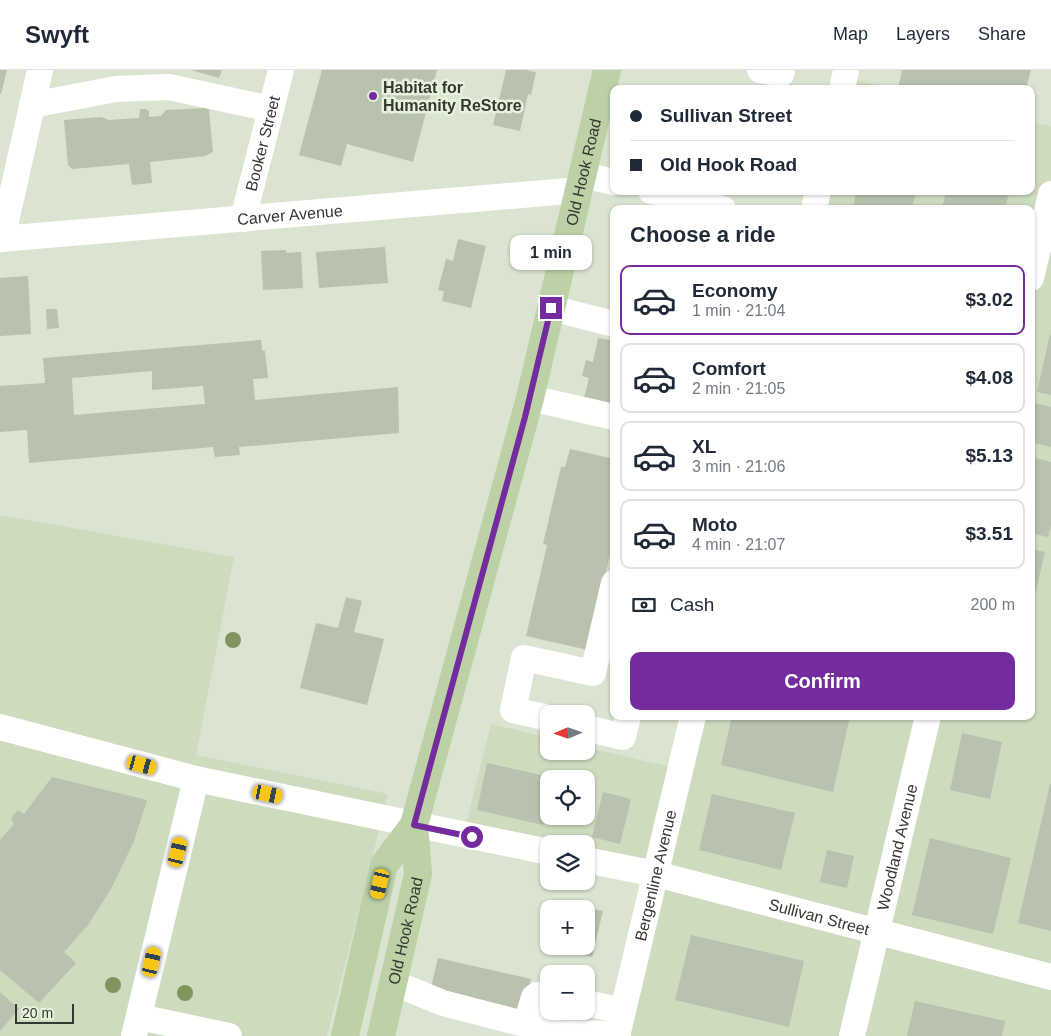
<!DOCTYPE html>
<html lang="en">
<head>
<meta charset="utf-8">
<style>
  :root { --surface:#fff; --page:#f6f6f7; --text:#1f2937; --muted:#747a83; --line:#e0e1e3; --accent:#732b9e }
  body { margin:0; font-family:Arial,sans-serif; background:var(--page); color:var(--text); height:100vh; display:flex; flex-direction:column; font-size:19px; white-space:nowrap }
  * { box-sizing:border-box; margin:0 }
  p { font-size:16px; color:var(--muted) }
  .icon { flex:none; width:28px; height:28px; fill:none; stroke:currentColor; stroke-width:2; stroke-linecap:round; stroke-linejoin:round }
  .map { position:relative; flex:1; overflow:hidden }
  .panel { position:absolute; left:610px; top:135px; width:425px; height:515px; display:flex; flex-direction:column; background:var(--surface); border-radius:10px; box-shadow:0 1px 4px #0004 }
  .panel>* { flex:none }
  .guide { position:absolute; left:610px; top:15px; width:425px; height:110px; border-radius:10px; box-shadow:0 1px 4px #0004; display:grid; align-content:center; height:110px; padding:0 20px; background:var(--surface) }
  .needle { width:32px; rotate:268deg }
  .tools { position:absolute; left:540px; top:635px; display:grid; gap:10px }
  .tools a { display:grid; place-items:center; width:55px; height:55px; border-radius:10px; background:var(--surface); box-shadow:0 1px 4px #0004; font-size:25px }
  .scale { position:absolute; left:15px; bottom:12px; width:59px; box-sizing:border-box; padding-left:5px; border:2px solid #353931; border-top:0; font-size:14px; line-height:18px; white-space:nowrap; color:#353931; -webkit-text-stroke:4px #e7f2dd; paint-order:stroke }
  .end { position:absolute; width:22px; height:22px; margin:-11px; border:6px solid #732b9e; background:#fff; box-shadow:0 0 0 2px #fff }
  .from { border-radius:50% }
  .bubble { position:absolute; height:35px; border-radius:10px; background:var(--surface); box-shadow:0 1px 4px #0004; font-size:16px; font-weight:700; line-height:35px; text-align:center }
  .car { position:absolute; width:15px; height:30px; margin:-15px -8px; border-radius:6px; box-shadow:0 0 4px 1px #0007; background:linear-gradient(#f5c518 24%,#345 0 40%,#f5c518 0 76%,#345 0 86%,#f5c518 0) }
  .guide b { display:flex; align-items:center; gap:18px; height:48px; font-size:19px }
  .guide b+b { border-top:1px solid var(--line) }
  .guide i { width:12px; height:12px; background:var(--text) }
  ul { padding:0; list-style:none }
  li { display:flex; align-items:center; gap:15px; height:70px; margin:0 10px 8px; padding:0 10px; border:2px solid var(--line); border-radius:10px }
  li div { flex:1 }
  li b { display:block; font-size:19px }
  li em { font-style:normal; font-weight:700 }
  li.selected { border-color:var(--accent) }
  li>.icon { width:45px; height:45px; stroke-width:1.5 }
  h2 { padding:0 20px; font-size:22px; line-height:60px }
  .pay { display:flex; align-items:center; gap:12px; height:55px; padding:0 20px; font-size:19px }
  .pay p { margin-inline-start:auto }
  .action { display:flex; gap:10px; margin-top:auto; padding:10px 20px }
  .action a { flex:1; height:58px; border-radius:10px; background:var(--accent); color:#fff; font-size:20px; font-weight:700; line-height:58px; text-align:center }
  header { display:flex; align-items:center; gap:30px; box-sizing:border-box; height:70px; padding:0 25px; background:var(--surface); border-bottom:1px solid var(--line) }
  header strong { font-size:24px }
  nav { display:flex; gap:28px; margin-inline-start:auto; font-size:18px }
  .map>svg:first-child { display:block }
</style>
</head>
<body>
<header>
<strong>Swyft</strong>
<nav><a>Map</a><a>Layers</a><a>Share</a></nav>
</header>
<div class="map">
<svg width="1051" height="966" viewBox="0 0 1051 966">
  <rect width="100%" height="100%" fill="#dae4d0"/>
  <!-- built -->
  <g fill="#cddbbf" fill-rule="evenodd">
    <path d="M843,7L893,19H840Z"/>
    <path d="M1031,52L1051,56V966H614L651,807L586,795V774L462,771L491,654L549,668V681H586V677L683,700L696,646H1031V139H813L817,121H1031ZM549,709H586V746H549Z"/>
    <path d="M0,445L234,487L196,685L388,724L327,966H0Z"/>
  </g>
  <!-- building -->
  <g fill="#b8c2ae" fill-rule="evenodd">
    <path d="M0,0H7L1,24H0Z"/>
    <path d="M191,0H222L219,8Z"/>
    <path d="M322,0H437L413,92L347,74L341,96L299,85Z"/>
    <path d="M506,0H526L536,2L531,25L528,24L520,61L493,55Z"/>
    <path d="M902,0H1031L1026,19H898Z"/>
    <path d="M206,38L209,40L213,82L205,86L150,92L152,113L132,115L129,94L72,99L68,95L64,50L101,47L109,50L139,48L140,39H146L149,41V47L161,46L166,40Z"/>
    <path d="M856,121H916L912,139H853Z"/>
    <path d="M946,121H1007L1009,122L1005,139H942Z"/>
    <path d="M458,169L486,176L471,238L442,231L444,221L438,220L446,189L453,191Z"/>
    <path d="M385,177L388,213L319,218L316,182Z"/>
    <path d="M286,180V183L301,182L303,218L263,220L261,181Z"/>
    <path d="M28,206L31,264L0,266V208Z"/>
    <path d="M46,239H57L59,258L47,259Z"/>
    <path d="M1050,264H1051V325L1037,322Z"/>
    <path d="M598,268L614,271V335L584,328L589,308L582,306L586,290L593,292Z"/>
    <path d="M261,270L262,280L265,281L268,308L253,309L255,330L398,317L399,363L239,377L240,385L215,387L213,377L29,393L27,360L0,362V316L45,313L43,288ZM152,301V320L203,316L205,334L74,345L72,308Z"/>
    <path d="M1034,333L1051,337V377L1031,372V345Z"/>
    <path d="M570,379L614,389V467L588,580L526,566L547,475L543,474L561,397H565Z"/>
    <path d="M1031,387L1051,392V456L1048,467L1031,463Z"/>
    <path d="M1031,479L1045,482L1032,538H1031Z"/>
    <path d="M346,527L362,531L354,562L384,569L367,635L300,618L316,553L338,558Z"/>
    <path d="M732,646H850L833,722L721,695Z"/>
    <path d="M962,663L1002,672L990,729L950,720Z"/>
    <path d="M487,693L555,708L549,709V728L543,755L477,740Z"/>
    <path d="M52,707L147,730L134,771L111,819L88,855L64,882L76,893L39,933L0,900V770L14,754L11,748L18,740L24,744Z"/>
    <path d="M1050,714H1051V861L1018,853Z"/>
    <path d="M603,722L631,729L620,774L592,767Z"/>
    <path d="M712,724L795,743L781,800L699,780Z"/>
    <path d="M930,768L1011,788L993,864L912,845Z"/>
    <path d="M827,780L854,786L847,818L820,812Z"/>
    <path d="M554,830L603,841L592,887L544,876L548,857L549,876H586V839H552Z"/>
    <path d="M691,865L804,891L789,957L675,930Z"/>
    <path d="M438,888L531,909L523,944L430,922Z"/>
    <path d="M0,922L19,939L0,961Z"/>
    <path d="M915,931L1005,951L1002,966H907Z"/>
  </g>
  <g fill="none" stroke-linecap="round" stroke-linejoin="round">
    <!-- minor -->
    <g stroke="#fff" stroke-width="26">
      <path d="M760,0L781,4L782,0"/>
      <path d="M842,19L846,0"/>
      <path d="M32,35L116,19L169,17L271,39"/>
      <path d="M583,105L614,112"/>
      <path d="M651,121L723,139"/>
      <path d="M814,139L818,121"/>
      <path id="s1" d="M243,149L281,0"/>
      <path id="s2" d="M0,169L580,120"/>
      <path d="M2,169L40,0"/>
      <path d="M1031,208L1051,124"/>
      <path d="M551,238L614,254"/>
      <path d="M530,328L614,347"/>
      <path d="M549,648L513,640L524,588L593,603L614,513"/>
      <path d="M0,657L196,709L549,782"/>
      <path d="M586,658L623,667L628,646"/>
      <path id="s3" d="M586,790L656,804L1051,907"/>
      <path d="M394,913L443,933L559,963L618,964"/>
      <path d="M586,933L623,941"/>
      <path d="M139,947L229,966"/>
      <path d="M526,954L534,927L537,925H549"/>
      <path d="M134,966L196,709"/>
      <path id="s4" d="M617,966L693,646"/>
      <path id="s5" d="M852,966L928,646"/>
    </g>
    <!-- major -->
    <g stroke="#bcd1a6" stroke-width="28">
      <path d="M345,966L384,795L414,755"/>
      <path id="s6" d="M381,966L418,804L414,755L530,328L607,0"/>
    </g>
  </g>
  <!-- trees -->
  <g fill="#80955e">
    <circle cx="233" cy="570" r="8"/>
    <circle cx="113" cy="915" r="8"/>
    <circle cx="185" cy="923" r="8"/>
  </g>
  <g fill="none" stroke-linecap="round" stroke-linejoin="round">
    <!-- route -->
    <path stroke="#732b9e" stroke-width="6" d="M472,767L414,755L525,347L551,238"/>
  </g>
  <!-- markers -->
  <circle fill="#732b9e" stroke="#e7f2dd" stroke-width="2" cx="373" cy="26" r="5"/>
  <g text-anchor="middle" stroke-width="5" stroke-linejoin="round" paint-order="stroke">
    <!-- poi labels -->
    <g font-size="16" font-weight="bold" fill="#353931" stroke="#e7f2dd" text-anchor="start">
      <text x="383" y="23">Habitat for<tspan x="383" dy="18">Humanity ReStore</tspan></text>
    </g>
    <!-- street labels -->
    <g font-size="16" fill="#353931" stroke="#e7f2dd">
      <text dy="6" stroke="none"><textPath href="#s1" startOffset="78">Booker Street</textPath></text>
      <text dy="6" stroke="none"><textPath href="#s6" startOffset="890">Old Hook Road</textPath></text>
      <text dy="6" stroke="none"><textPath href="#s2" startOffset="291">Carver Avenue</textPath></text>
      <text dy="6" stroke="none"><textPath href="#s5" startOffset="194">Woodland Avenue</textPath></text>
      <text dy="6" stroke="none"><textPath href="#s4" startOffset="165">Bergenline Avenue</textPath></text>
      <text dy="6" stroke="none"><textPath href="#s3" startOffset="240">Sullivan Street</textPath></text>
      <text dy="6" stroke="none"><textPath href="#s6" startOffset="108">Old Hook Road</textPath></text>
    </g>
  </g>
</svg>
<div class="tools">
<a><svg class="needle" viewBox="-14 -14 28 28"><path d="M0-13l5 13h-10z" fill="#e53935"/><path d="M0 13l5-13h-10z" fill="#747a83"/></svg></a>
<a><svg class="icon" aria-label="locate" viewBox="0 0 24 24"><circle cx="12" cy="12" r="6"/><path d="M12 2v4M12 18v4M2 12h4M18 12h4"/></svg></a>
<a><svg class="icon" aria-label="layers" viewBox="0 0 24 24"><path d="M12 4l9 5-9 5-9-5zM3 14l9 5 9-5"/></svg></a>
<a>+</a>
<a>−</a>
</div>
<div class="scale">20 m</div>
<i class="end from" style="left:472px;top:767px"></i>
<i class="end" style="left:551px;top:238px"></i>
<div class="bubble" style="left:510px;top:165px;width:82px">1 min</div>
<i class="car" style="left:142px;top:695px;rotate:105deg"></i>
<i class="car" style="left:268px;top:724px;rotate:102deg"></i>
<i class="car" style="left:178px;top:782px;rotate:13deg"></i>
<i class="car" style="left:380px;top:814px;rotate:193deg"></i>
<i class="car" style="left:152px;top:892px;rotate:13deg"></i>
<div class="guide">
<b><i class="from"></i>Sullivan Street</b>
<b><i></i>Old Hook Road</b>
</div>
<section class="panel">
<h2>Choose a ride</h2>
<ul>
<li class="selected"><svg class="icon" aria-label="car" viewBox="0 0 24 24"><path d="M5 17H2v-5l4-1 3-4h7l3 4 3 1v5h-3M9 17h6M6 11h13"/><circle cx="7" cy="17" r="2"/><circle cx="17" cy="17" r="2"/></svg><div><b>Economy</b><p>1 min · 21:04</p></div><em>$3.02</em></li>
<li><svg class="icon" aria-label="car" viewBox="0 0 24 24"><path d="M5 17H2v-5l4-1 3-4h7l3 4 3 1v5h-3M9 17h6M6 11h13"/><circle cx="7" cy="17" r="2"/><circle cx="17" cy="17" r="2"/></svg><div><b>Comfort</b><p>2 min · 21:05</p></div><em>$4.08</em></li>
<li><svg class="icon" aria-label="car" viewBox="0 0 24 24"><path d="M5 17H2v-5l4-1 3-4h7l3 4 3 1v5h-3M9 17h6M6 11h13"/><circle cx="7" cy="17" r="2"/><circle cx="17" cy="17" r="2"/></svg><div><b>XL</b><p>3 min · 21:06</p></div><em>$5.13</em></li>
<li><svg class="icon" aria-label="car" viewBox="0 0 24 24"><path d="M5 17H2v-5l4-1 3-4h7l3 4 3 1v5h-3M9 17h6M6 11h13"/><circle cx="7" cy="17" r="2"/><circle cx="17" cy="17" r="2"/></svg><div><b>Moto</b><p>4 min · 21:07</p></div><em>$3.51</em></li>
</ul>
<div class="pay"><svg class="icon" aria-label="cash" viewBox="0 0 24 24"><path d="M3 7h18v10H3z"/><circle cx="12" cy="12" r="2"/></svg>Cash<p>200 m</p></div>
<div class="action"><a>Confirm</a></div>
</section>
</div>
</body>
</html>
